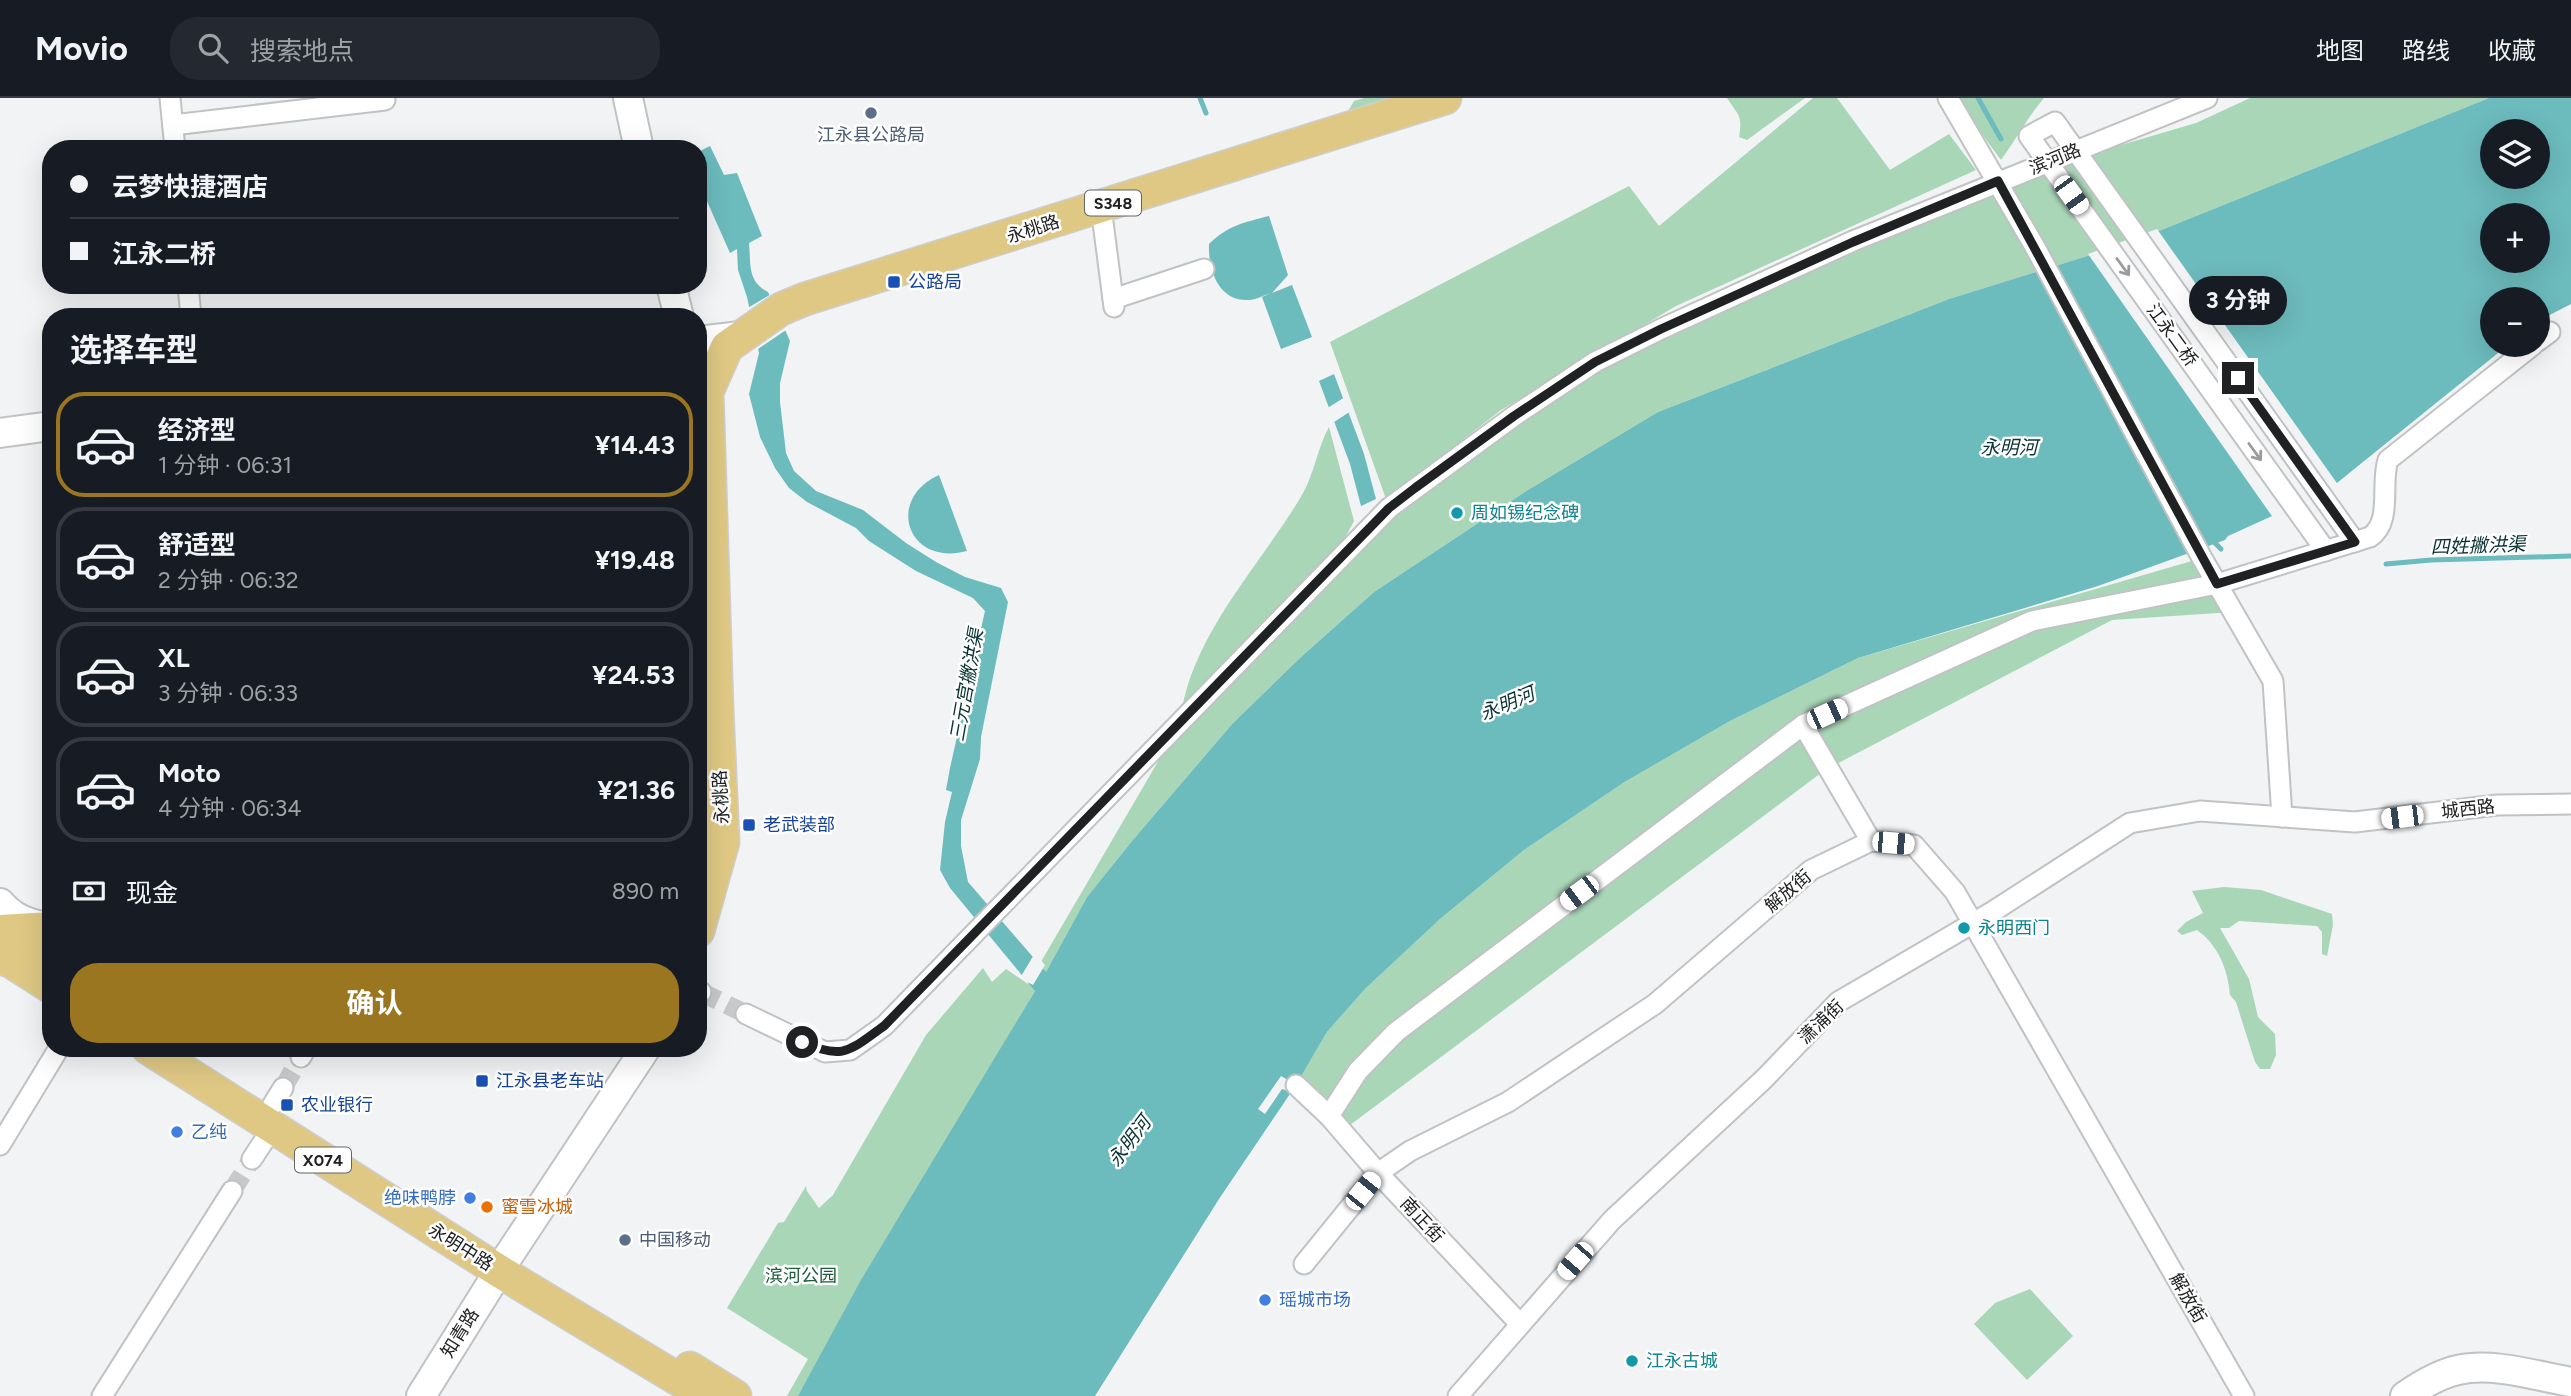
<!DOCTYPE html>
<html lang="zh">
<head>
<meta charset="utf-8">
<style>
  :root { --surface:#171b24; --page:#242831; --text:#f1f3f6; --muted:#9ea1a6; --line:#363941; --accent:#9a7621 }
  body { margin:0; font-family:Figtree,"Noto Sans SC",sans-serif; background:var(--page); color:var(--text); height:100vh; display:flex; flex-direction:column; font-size:26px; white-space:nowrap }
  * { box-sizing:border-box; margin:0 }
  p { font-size:23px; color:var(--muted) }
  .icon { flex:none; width:38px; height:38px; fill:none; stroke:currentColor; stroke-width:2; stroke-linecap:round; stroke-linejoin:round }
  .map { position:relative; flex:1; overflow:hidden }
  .drawer { position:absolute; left:42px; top:210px; width:665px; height:749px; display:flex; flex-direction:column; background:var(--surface); border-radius:28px; box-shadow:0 7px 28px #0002 }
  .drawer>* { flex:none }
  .banner { position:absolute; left:42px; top:42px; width:665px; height:154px; border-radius:28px; box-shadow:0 7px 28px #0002; display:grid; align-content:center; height:154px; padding:0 28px; background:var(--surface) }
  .buttons { position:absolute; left:2480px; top:21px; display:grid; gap:14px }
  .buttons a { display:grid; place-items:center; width:70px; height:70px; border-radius:50%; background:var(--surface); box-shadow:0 7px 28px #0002; font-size:35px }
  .end { position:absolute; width:32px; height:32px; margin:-16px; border:9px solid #202122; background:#fff; box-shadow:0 0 0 4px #fff }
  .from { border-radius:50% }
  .bubble { position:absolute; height:49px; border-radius:24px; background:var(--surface); box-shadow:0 7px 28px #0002; font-size:23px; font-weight:700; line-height:49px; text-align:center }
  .car { position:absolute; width:21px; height:42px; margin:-21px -10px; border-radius:9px; box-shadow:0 0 5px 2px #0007; background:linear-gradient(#fff 24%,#345 0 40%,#fff 0 76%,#345 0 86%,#fff 0) }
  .banner b { display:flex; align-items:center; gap:24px; height:66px; font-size:26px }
  .banner b+b { border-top:2px solid var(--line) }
  .banner i { width:18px; height:18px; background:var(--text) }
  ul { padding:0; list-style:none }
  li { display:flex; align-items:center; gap:21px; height:105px; margin:0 14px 10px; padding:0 14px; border:4px solid var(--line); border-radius:28px }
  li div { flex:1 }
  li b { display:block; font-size:26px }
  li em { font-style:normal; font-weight:700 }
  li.on { border-color:var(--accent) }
  li>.icon { width:63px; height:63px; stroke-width:1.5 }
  h2 { padding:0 28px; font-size:32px; line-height:84px }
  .pay { display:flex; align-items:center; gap:18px; height:77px; padding:0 28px; font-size:26px }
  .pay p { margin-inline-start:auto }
  .action { display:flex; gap:14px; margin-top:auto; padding:14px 28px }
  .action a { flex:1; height:80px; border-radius:28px; background:var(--accent); color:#fff; font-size:28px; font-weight:700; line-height:80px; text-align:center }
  header { display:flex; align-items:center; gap:42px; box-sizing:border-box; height:98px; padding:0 35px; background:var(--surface); border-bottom:2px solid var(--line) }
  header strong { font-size:33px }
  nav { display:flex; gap:38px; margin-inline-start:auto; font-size:24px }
  .search { width:490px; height:63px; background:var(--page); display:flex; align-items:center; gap:18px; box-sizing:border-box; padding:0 24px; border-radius:28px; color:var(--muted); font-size:26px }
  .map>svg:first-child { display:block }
</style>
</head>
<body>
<header>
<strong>Movio</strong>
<div class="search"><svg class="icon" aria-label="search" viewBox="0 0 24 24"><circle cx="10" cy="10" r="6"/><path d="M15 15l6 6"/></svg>搜索地点</div>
<nav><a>地图</a><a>路线</a><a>收藏</a></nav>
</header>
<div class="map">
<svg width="2571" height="1298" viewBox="0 0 2571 1298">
  <rect width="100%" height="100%" fill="#f1f3f5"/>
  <!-- green -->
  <g fill="#a8d6b7">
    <path d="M1364,0H1395L1347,15L1354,3Z"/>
    <path d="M1727,0H1805L1747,42L1739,39C1743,17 1738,17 1727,0Z"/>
    <path d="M1813,0H1837L1890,72L1949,36L1976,72L1676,208L1501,312L1386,401L1330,244L1629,88L1659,128Z"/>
    <path d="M1960,0H2044C2027,20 2017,40 2001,62L1965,13Z"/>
    <path d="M2250,0H2489L2129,145L1949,201L1658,314L1528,392L1374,494L1301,559L1233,625L1132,743L1087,799L1046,874L798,1298H787L808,1261L727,1210L778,1125L784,1124L806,1088L807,1093L819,1110L833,1097L926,937L983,870L992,884L1006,871L1028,886L1180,626C1187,543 1257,471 1299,402C1314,379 1316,353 1329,329L1354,423L1328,472L1389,410L1596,265L1998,83L2196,25Z"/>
    <path d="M2202,460L2233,514L2112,522L1825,672L1342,1033L1296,987L1327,934L1365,891L1440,821L1524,752L1623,685L1730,623L1858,560Z"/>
    <path d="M2224,789L2261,792L2332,816L2333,827L2327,858L2322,856V834L2317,828L2239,823L2229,830H2220L2249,881L2258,919L2275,936L2276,957L2270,971H2260L2255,964L2236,904L2230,897C2228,871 2218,847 2197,832L2182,837L2177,833L2186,824L2203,815L2192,793Z"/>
    <path d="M2030,1191L2073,1238L2027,1282L1974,1226L1995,1205Z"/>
  </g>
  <!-- water -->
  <g fill="#6cbbbd" fill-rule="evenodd">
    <path d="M2489,0H2571V206L2538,223V201H2492V247H2508L2327,393L2228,438L2225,442L2098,488L1858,560L1730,623L1623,685L1524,752L1440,821L1365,891L1327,934L1296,987L1219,1101L1095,1298H798L861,1182L1035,893L950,790L940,772L945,724L952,694L946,692L950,670L985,513L973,500L916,473L869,443L856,430L807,404L789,390L775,370L760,339L749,296L759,255L747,199L738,172L737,151L730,155L698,83V54L710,48L724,77L737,75L762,138L749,145C751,166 747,183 768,194L790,243L780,285V304L786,355L794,373L816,393L863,412L906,445L936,464L965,479L1001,490L1008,504L981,639L980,661L961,722V748L968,784L1046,874L1087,799L1132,743L1233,625L1301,559L1374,494L1528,392L1658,314L1949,201L2129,145ZM2492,33H2538V79H2492ZM2492,117H2538V163H2492Z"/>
    <path d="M1269,118L1288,177L1272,195L1292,187L1312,239L1281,251L1262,199L1271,195C1264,197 1256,202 1249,202C1218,204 1208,171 1209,146C1227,128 1245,124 1269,118Z"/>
    <path d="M1334,276L1364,356L1376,401L1361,408L1350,366L1319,283Z"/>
    <path d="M939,377L967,453C907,469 885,401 939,377Z"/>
  </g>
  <!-- pier -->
  <g fill="#f1f3f5">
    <path d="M2157,131L2339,388L2329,396L2274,421L2088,156Z"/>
    <path d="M773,195L786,232L755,253L746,211Z"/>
    <path d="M1345,299L1351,313L1331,326L1326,311Z"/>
    <path d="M1035,855L1045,867L1033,887L1020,880Z"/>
    <path d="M1281,978L1296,987L1291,994L1282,991L1265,1016L1258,1011Z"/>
  </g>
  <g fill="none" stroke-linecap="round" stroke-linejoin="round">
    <!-- stream -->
    <g stroke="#6cbbbd" stroke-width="5">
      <path d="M1200,0L1206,15"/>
      <path d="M1978,0L2001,41"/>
      <path d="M2212,442L2221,451"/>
      <path d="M2386,466L2431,462L2571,458"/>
    </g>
    <!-- street-tunnel -->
    <g stroke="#c7c9cb" stroke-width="19" stroke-dasharray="19 10" stroke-linecap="butt">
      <path d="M701,894L746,916"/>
      <path d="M283,990L301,959"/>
      <path d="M232,1093L252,1061"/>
    </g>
    <defs>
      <g id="street">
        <path d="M170,0L175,51"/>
        <path d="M1948,0L2035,149L2202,460L2273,583L2282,719"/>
        <path d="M173,27L385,2"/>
        <path d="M1101,109L1114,209"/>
        <path d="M188,187L191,219"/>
        <path d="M1113,201L1204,171"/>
        <path d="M2538,243L2550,234"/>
        <path d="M2326,453L2029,38L2055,24L2355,444"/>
        <path d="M1803,627L1871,743"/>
        <path d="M698,893L701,894"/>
        <path d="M746,916L825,954L850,952L884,928L1389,410L1514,318L1595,264L1661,231L1853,143L2207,0"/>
        <path d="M301,959L306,950"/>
        <path d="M1296,987L1329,1018L1378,1075L1520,1226"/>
        <path d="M273,1006L283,990"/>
        <path d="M1329,1018L1358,973L1396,934L1803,627L2032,523L2217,486L2370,439C2393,424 2380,385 2388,362L2533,247"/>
        <path d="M0,1047L59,950"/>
        <path d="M252,1061L273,1029"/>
        <path d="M1304,1166L1378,1075L1410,1053L1508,1004L1655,906L1811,772L1871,743L1914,747L1955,794L2244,1298"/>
        <path d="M102,1298L232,1093"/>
        <path d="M1458,1298L1612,1122L1764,981L1838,904L1992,814L2130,725L2200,713L2355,724L2497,707L2571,706"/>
      </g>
      <g id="secondary">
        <path d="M628,0L639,51"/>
        <path d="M671,187L679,219"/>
        <path d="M698,243L741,238"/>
        <path d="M0,335L51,328"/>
        <path d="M0,805C13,820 26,825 46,829"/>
        <path d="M421,1298L509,1157L646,950"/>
        <path d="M2405,1298C2421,1287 2439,1276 2458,1272C2494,1264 2536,1278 2571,1284"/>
      </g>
      <g id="primary">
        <path d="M0,833L51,830"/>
        <path d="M698,833L723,744L717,611L707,294L727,249L781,211L805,201L1445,0"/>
        <path d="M0,835L23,845L51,863"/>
        <path d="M0,860L10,863L51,889"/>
        <path d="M148,950L499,1173L706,1298"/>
        <path d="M690,1270L735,1298"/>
      </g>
    </defs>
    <!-- street casing -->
    <use href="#street" stroke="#c0c2c4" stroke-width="23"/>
    <!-- secondary casing -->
    <use href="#secondary" stroke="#c0c2c4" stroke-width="32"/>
    <!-- primary casing -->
    <use href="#primary" stroke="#cecece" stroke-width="35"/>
    <!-- street -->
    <use href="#street" stroke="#fff" stroke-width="19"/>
    <!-- secondary -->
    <use href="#secondary" stroke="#fff" stroke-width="28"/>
    <!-- primary -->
    <use href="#primary" stroke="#dfc884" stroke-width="32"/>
  </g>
  <!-- one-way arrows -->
  <defs><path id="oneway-shaft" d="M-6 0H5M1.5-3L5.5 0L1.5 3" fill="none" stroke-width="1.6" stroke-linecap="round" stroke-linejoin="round" transform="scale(1.75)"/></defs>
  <g stroke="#9b9b9c">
    <use href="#oneway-shaft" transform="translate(2123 169) rotate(54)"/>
    <use href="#oneway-shaft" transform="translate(2255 354) rotate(54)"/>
  </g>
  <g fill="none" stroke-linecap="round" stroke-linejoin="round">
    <!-- route -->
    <path stroke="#202122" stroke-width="9" d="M802,944C844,963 850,952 884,928L1389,410L1415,390L1514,318L1595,264L1661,231L1853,144L1998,83L2217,486L2355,444L2238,280"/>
  </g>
  <!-- markers -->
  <g fill="#5c6f8a" stroke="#fff" stroke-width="2.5">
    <circle cx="871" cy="15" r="7"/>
    <circle cx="625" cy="1142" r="7"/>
  </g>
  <g fill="#1a4fb4" stroke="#fff" stroke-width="2.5">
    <rect x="887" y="177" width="14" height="14" rx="3.5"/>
    <rect x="742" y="720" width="14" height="14" rx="3.5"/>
    <rect x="475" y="976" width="14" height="14" rx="3.5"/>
    <rect x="280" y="1000" width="14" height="14" rx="3.5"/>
  </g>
  <g fill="#0f9aa8" stroke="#fff" stroke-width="2.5">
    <circle cx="1457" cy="415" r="7"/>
    <circle cx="1964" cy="830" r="7"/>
    <circle cx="1632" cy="1263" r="7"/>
  </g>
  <g fill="#3f7fe0" stroke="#fff" stroke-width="2.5">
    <circle cx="177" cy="1034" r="7"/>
    <circle cx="470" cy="1100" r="7"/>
    <circle cx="1265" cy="1202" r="7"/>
  </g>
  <circle fill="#e8710a" stroke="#fff" stroke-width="2.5" cx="487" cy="1109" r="7"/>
  <g text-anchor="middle" stroke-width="5" stroke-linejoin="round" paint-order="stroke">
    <!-- shield labels -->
    <g fill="#fff" stroke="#636464" stroke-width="2">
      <rect x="1085" y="92.5" width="56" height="25" rx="5"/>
      <rect x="295" y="1049.5" width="56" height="25" rx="5"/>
    </g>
    <g font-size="16" font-weight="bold" fill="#202122">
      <text x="1113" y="111">S348</text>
      <text x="323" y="1068">X074</text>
    </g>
    <!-- service labels -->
    <g font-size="18" fill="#4e5e75" stroke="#fff">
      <text x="871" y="43">江永县公路局</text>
      <text x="639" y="1148" text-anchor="start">中国移动</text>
    </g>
    <!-- street labels -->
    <g font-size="18" fill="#202122" stroke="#fff">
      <text transform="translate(2055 61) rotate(-22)" y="6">滨河路</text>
      <text transform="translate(1033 131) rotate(-18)" y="6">永桃路</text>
      <text transform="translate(2172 237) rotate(54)" y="6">江永二桥</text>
      <text transform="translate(721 699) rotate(-93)" y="6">永桃路</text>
      <text transform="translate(2468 711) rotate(-6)" y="6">城西路</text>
      <text transform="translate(1788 793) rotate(-40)" y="6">解放街</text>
      <text transform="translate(1821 924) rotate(-44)" y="6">潇浦街</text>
      <text transform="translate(1422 1122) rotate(47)" y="6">南正街</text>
      <text transform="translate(461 1149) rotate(32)" y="6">永明中路</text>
      <text transform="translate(2188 1200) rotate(60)" y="6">解放街</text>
      <text transform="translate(460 1235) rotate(-58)" y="6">知青路</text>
    </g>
    <!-- transit labels -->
    <g font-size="18" fill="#164399" stroke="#fff" text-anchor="start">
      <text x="908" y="190">公路局</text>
      <text x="763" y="733">老武装部</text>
      <text x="496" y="989">江永县老车站</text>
      <text x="301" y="1013">农业银行</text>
    </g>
    <!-- culture labels -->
    <g font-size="18" fill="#0d838f" stroke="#fff" text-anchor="start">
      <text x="1471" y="421">周如锡纪念碑</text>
      <text x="1978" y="836">永明西门</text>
      <text x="1646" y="1269">江永古城</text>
    </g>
    <!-- shop labels -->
    <g font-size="18" fill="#366cbe" stroke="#fff" text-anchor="start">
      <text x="191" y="1040">乙纯</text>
      <text x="456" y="1106" text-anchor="end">绝味鸭脖</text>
      <text x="1279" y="1208">瑶城市场</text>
    </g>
    <!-- food labels -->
    <g font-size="18" fill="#c56008" stroke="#fff" text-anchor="start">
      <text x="501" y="1115">蜜雪冰城</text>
    </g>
    <!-- park labels -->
    <g font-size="18" fill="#1d5c3a" stroke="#fff">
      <text x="801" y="1184">滨河公园</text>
    </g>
    <!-- water labels -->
    <g font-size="19" font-style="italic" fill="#083132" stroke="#fff">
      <text x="2009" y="356">永明河</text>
      <text transform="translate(2478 447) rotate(-2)" y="7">四姓撇洪渠</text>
      <text transform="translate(966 587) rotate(-80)" y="7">三元宫撇洪渠</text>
      <text transform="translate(1507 605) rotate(-23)" y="7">永明河</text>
      <text transform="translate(1129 1043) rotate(-53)" y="7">永明河</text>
    </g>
  </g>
</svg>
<div class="buttons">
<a><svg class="icon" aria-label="layers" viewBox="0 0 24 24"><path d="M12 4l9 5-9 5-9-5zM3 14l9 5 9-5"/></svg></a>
<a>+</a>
<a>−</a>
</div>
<i class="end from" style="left:802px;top:944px"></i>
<i class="end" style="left:2238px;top:280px"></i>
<div class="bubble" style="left:2189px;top:178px;width:98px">3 分钟</div>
<i class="car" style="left:2071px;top:97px;rotate:144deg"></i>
<i class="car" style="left:1827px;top:616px;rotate:66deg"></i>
<i class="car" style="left:2402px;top:719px;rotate:263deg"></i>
<i class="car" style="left:1893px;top:745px;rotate:95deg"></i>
<i class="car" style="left:1579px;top:795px;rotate:233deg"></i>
<i class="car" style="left:1363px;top:1093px;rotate:39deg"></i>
<i class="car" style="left:1575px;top:1163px;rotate:221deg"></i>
<div class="banner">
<b><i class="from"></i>云梦快捷酒店</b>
<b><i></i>江永二桥</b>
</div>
<section class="drawer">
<h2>选择车型</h2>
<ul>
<li class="on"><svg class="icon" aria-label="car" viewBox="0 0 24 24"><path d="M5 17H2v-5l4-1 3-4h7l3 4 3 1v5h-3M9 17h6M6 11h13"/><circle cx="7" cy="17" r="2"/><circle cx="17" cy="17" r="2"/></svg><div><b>经济型</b><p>1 分钟 · 06:31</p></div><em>¥14.43</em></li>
<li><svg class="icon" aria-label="car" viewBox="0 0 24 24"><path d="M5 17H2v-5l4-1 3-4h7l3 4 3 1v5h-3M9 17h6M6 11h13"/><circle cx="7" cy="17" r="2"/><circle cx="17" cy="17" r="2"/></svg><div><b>舒适型</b><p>2 分钟 · 06:32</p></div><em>¥19.48</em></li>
<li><svg class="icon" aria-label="car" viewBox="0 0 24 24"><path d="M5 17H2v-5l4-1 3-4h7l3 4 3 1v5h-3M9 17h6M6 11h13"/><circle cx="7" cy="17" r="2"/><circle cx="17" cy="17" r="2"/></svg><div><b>XL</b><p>3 分钟 · 06:33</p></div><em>¥24.53</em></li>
<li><svg class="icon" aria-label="car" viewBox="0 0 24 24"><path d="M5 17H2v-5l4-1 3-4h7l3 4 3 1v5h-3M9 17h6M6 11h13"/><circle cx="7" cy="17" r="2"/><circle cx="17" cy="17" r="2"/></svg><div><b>Moto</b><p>4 分钟 · 06:34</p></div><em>¥21.36</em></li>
</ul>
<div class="pay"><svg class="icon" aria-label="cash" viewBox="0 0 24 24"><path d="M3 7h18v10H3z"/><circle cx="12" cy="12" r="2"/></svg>现金<p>890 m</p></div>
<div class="action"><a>确认</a></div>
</section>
</div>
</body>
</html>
